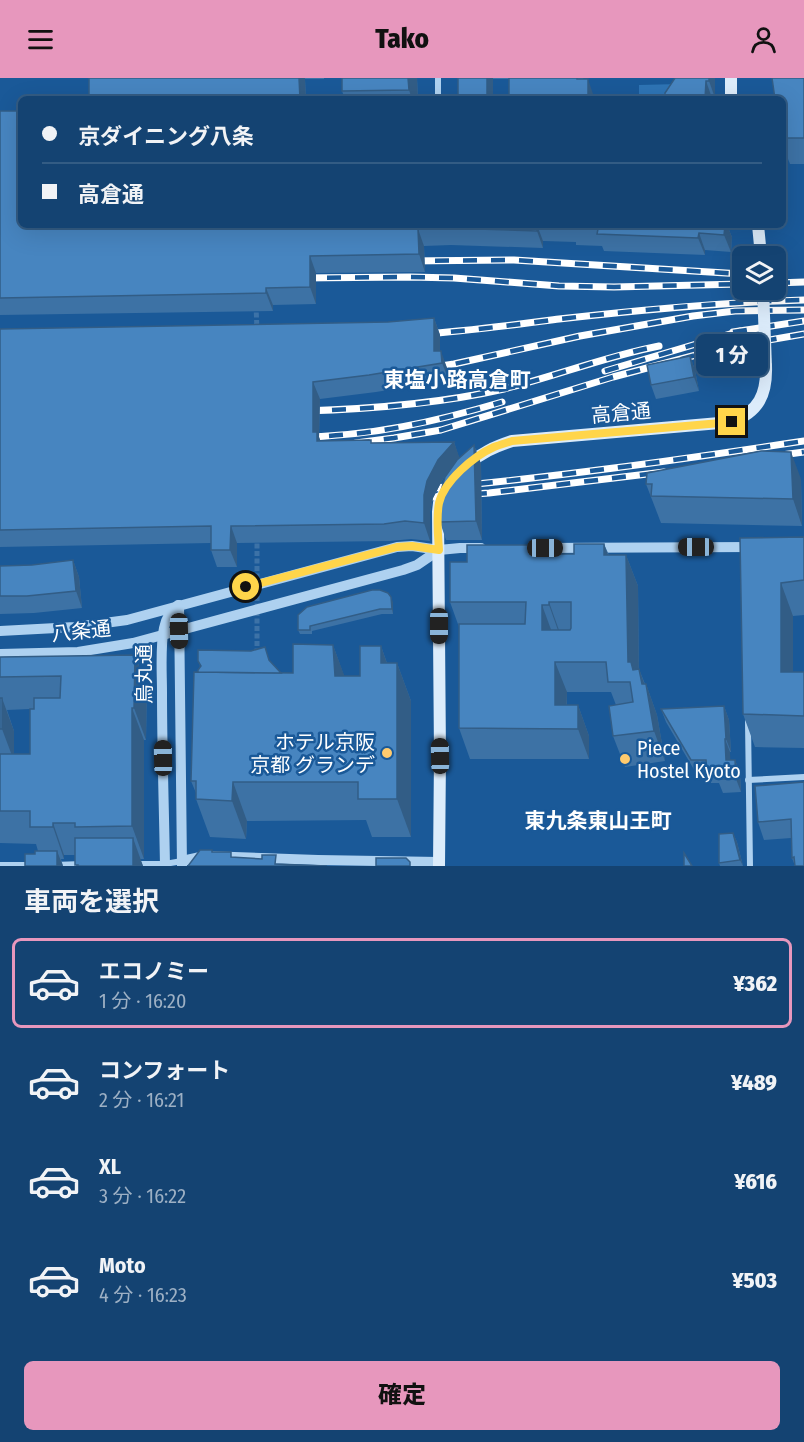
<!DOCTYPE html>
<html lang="ja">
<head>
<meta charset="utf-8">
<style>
  :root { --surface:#144372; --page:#214e7a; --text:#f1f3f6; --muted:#9db0c4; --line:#335c84; --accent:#e797bd }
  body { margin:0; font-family:"Fira Sans Condensed","Noto Sans JP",sans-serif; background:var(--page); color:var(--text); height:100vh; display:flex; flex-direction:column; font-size:22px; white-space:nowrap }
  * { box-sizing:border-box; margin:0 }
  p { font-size:20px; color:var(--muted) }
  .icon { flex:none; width:33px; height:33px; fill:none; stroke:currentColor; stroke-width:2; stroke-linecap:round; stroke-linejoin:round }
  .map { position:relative; height:788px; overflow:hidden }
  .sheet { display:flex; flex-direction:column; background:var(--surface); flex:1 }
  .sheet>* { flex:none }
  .hud { position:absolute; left:18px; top:18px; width:768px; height:132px; border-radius:9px; box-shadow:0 6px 24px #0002,0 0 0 2px var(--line); display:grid; align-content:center; height:132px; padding:0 24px; background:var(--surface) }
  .buttons { position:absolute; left:732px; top:168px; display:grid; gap:12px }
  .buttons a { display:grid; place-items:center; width:54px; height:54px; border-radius:9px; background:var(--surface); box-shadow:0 6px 24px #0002,0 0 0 2px var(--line); font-size:30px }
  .end { position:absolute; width:27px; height:27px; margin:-14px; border:8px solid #ffd54a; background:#111; box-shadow:0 0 0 3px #111 }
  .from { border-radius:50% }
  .bubble { position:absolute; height:42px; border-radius:9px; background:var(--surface); box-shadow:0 6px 24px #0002,0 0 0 2px var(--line); font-size:20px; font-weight:800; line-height:42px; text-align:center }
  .car { position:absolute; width:18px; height:36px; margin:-18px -9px; border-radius:8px; box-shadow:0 0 4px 2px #0007; background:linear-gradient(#222 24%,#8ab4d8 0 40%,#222 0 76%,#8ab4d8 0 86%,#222 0) }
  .hud b { display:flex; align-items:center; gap:21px; height:57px; font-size:22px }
  .hud b+b { border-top:2px solid var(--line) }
  .hud i { width:15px; height:15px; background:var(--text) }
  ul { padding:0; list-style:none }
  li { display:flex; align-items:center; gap:18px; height:90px; margin:0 12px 9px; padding:0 12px; border:3px solid transparent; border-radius:9px }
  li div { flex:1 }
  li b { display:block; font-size:22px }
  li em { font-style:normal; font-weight:800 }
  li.current { border-color:var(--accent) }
  li>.icon { width:54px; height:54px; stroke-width:1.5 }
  h2 { padding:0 24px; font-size:27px; line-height:72px }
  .cta { display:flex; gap:12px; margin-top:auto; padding:12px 24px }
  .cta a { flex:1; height:69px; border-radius:9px; background:var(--accent); color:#111; font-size:24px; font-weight:800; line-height:69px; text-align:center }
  header { display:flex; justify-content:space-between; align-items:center; height:78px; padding:0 24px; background:var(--accent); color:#111; font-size:27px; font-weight:800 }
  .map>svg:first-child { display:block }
</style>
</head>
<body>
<header><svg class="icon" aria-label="menu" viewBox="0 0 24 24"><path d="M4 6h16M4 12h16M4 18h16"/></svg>Tako<svg class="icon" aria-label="person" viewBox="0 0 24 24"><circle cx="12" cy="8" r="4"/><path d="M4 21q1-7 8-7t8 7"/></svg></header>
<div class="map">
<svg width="804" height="788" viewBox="0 0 804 788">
  <rect width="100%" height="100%" fill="#1a5998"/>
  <!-- green -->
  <path fill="#2e74b5" d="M679,6L673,21H639V7Z"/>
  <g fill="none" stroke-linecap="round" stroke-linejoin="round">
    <!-- pedestrian-tunnel -->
    <g stroke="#3c72a7" stroke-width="5" stroke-dasharray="5 2.5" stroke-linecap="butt">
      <path d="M256,227L257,253"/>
      <path d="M257,458V577"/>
    </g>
    <!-- minor -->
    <g stroke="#aed1f0" stroke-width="6">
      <path d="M438,21V0"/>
      <path d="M748,644L750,788"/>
      <path d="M748,702L804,699"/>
      <path d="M135,786H165L182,783"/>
      <path d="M0,787H32"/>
      <path d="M54,787L83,786"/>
    </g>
    <!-- tertiary -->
    <g stroke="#aed1f0" stroke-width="10">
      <path d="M538,470L754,469"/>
      <path d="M179,527L182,788"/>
      <path d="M0,553L75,549L127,542L397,469L412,468L439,472L460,470H481"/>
      <path d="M0,576L78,574L133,565L403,492L417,487L439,472"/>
      <path d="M182,783L205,778L318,782L439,784"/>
      <path d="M165,788C164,730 162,672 162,614C162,595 160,568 164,550C166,540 170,533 178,527"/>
    </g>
    <!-- secondary -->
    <g stroke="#dcecfb" stroke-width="12">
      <path d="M731,0V21"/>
      <path d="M758,147L761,178"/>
      <path d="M467,387C481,375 494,369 512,363L731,344C759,334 767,316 766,288"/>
      <path d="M439,788L440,678L438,434L439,425L446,411"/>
    </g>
    <defs>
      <g id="rail">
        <path d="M407,183L514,182L742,196"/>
        <path d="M299,200L410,199L454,200L559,208L614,209L742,206"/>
        <path d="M776,205L804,204"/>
        <path d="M733,254L804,243"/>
        <path d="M423,256C468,253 513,247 559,241C640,232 722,224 804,222"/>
        <path d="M428,290L454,286L580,258L693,238L735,233L804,232"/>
        <path d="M605,293L740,253"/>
        <path d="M304,333C371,331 438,326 504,311C556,298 607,278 659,268"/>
        <path d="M301,359C371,358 435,344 502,324"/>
        <path d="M356,365L394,360L441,352L613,299L696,277L746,266L804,256"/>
        <path d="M774,378L804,374"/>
        <path d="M423,411C551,400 677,382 804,363"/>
        <path d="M417,420L489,415L664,394"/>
      </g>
    </defs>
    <!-- rail casing -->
    <use href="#rail" stroke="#fff" stroke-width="7"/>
    <!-- rail -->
    <use href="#rail" stroke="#1a5998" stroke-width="4.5" stroke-dasharray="14" stroke-linecap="butt"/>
    <!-- secondary-bridge -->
    <path stroke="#dcecfb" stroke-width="12" d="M763,212L766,288"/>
  </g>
  <!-- wall -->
  <g fill="#3d72a5" fill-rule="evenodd">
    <path d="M89,0H324V1H305L306,21H89Z"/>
    <path d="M342,0H417L418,21H345L342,13Z"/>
    <path d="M458,0H583L594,19L458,18ZM493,1H509V18H493Z"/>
    <path d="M715,0V20L658,21L665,20Z"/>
    <path d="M804,0V86H790L783,68V21Z"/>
    <path d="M0,33L21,147H727L732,159L731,174L705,172V177L604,173L602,168L576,167V164L543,163V170L451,167L424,168L425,194L316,195V226L273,227V233L0,237Z"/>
    <path d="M434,240L440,257V273L447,290L449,302L376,314L320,321L319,359L320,363L372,365L454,364L459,380L474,367L481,386L482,462H446L440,444L449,393L444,399L433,420L430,434V463L411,461L390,463L237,465V489H217L211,472V465L0,469V251L388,244Z"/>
    <path d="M690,278L695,292L699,313L656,321L651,307Z"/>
    <path d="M739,279L742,294L723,298L720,288Z"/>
    <path d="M801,401L802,448L661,445L646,406Z"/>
    <path d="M804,459V537L793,538V594H804V670L755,669L743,636L740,460Z"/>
    <path d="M550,466L553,476H574L604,466L609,477H626L638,508L639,591L645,606H646L657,637L665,683L625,689L613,658L616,627L611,614H567V627H578L589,658V681H470L459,650V549L450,524L531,467Z"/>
    <path d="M73,482L79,499L82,530L34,535L0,536V488L32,487Z"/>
    <path d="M393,524V536H382L312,553V556H300L298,552Z"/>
    <path d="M333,567L344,598H360L381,568L387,585H397L411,623V759H372L366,742L247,743L246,761L210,759L196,721V715L191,703L198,594L200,588L198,583H270L281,595H293Z"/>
    <path d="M135,577L147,610L146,662H144V781H140L143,788H76L75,777H64V781H61L63,788L35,776L38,773L36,766L0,765V579ZM30,631V676H14V653L7,632Z"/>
    <path d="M724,628L729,642L731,674H730V682H735L740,695L741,714L723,715L719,705H711L708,696L696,695L666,644L661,631Z"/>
    <path d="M804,704L795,788L792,780L791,760L764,762L758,744Z"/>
    <path d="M733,755L737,764L743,788H720L719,785Z"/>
  </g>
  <!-- shaded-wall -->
  <g fill="#325d86">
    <path d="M299,0H305V1L306,21H300Z"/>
    <path d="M408,0H417L418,21H412L409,12Z"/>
    <path d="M487,0H493V21L487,18Z"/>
    <path d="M709,0H715V20L709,3Z"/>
    <path d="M588,1L594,19V21H588Z"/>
    <path d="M706,3L712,20V21H705Z"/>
    <path d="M537,147L543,163V170L537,153Z"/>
    <path d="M725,147H727L732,159L731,174L724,157Z"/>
    <path d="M418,151L424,168L425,194L419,176Z"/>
    <path d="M699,155L705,172V177L698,160Z"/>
    <path d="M310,178L316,195V226L310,209Z"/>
    <path d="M266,210L273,227V233L266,215Z"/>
    <path d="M434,240L440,257V285L434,273Z"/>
    <path d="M736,269L739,279L742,294L739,284Z"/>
    <path d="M441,273L447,290L449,302L442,285Z"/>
    <path d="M690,278L695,292L699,313L694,299Z"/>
    <path d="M313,304L320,321L319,359L324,371L323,380L313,354Z"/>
    <path d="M454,364L460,381L444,399L433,420L430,434V463L424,445V417L427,403L438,382Z"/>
    <path d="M474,367L481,386L482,462L476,443Z"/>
    <path d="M791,374L801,401L802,448L793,421Z"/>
    <path d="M231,448L237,465V489L230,472Z"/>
    <path d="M550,466L561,496L550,476Z"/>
    <path d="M604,466L615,496L604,477Z"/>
    <path d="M626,477L638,508L639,605L628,584Z"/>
    <path d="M73,482L79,499L82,530L76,513Z"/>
    <path d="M781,505L793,538V627L781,594Z"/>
    <path d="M391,519L393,524V536L392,531Z"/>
    <path d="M549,524L560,555V558L549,527Z"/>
    <path d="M542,527L553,557L542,552Z"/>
    <path d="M333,567L347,605L335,598Z"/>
    <path d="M381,568L394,606L381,585Z"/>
    <path d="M135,577L147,610L146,662L134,630Z"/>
    <path d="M555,584L567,614L566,651L555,627Z"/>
    <path d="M397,585L411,623V759L397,721Z"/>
    <path d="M639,591L647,613L646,606L657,637L665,683L654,653Z"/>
    <path d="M2,620L14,653V683L2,651Z"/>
    <path d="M578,627L589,658V681L578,651Z"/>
    <path d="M724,628L729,642L731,674L726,661Z"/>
    <path d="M132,630L144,662V781L132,748Z"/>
    <path d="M725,661L730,674L731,695L726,682Z"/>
    <path d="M735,682L740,695L741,714L736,701Z"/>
    <path d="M233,704L247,743L246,761L232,723Z"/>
    <path d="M53,745L64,777V781L53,749Z"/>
    <path d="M733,755L737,764L743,788L740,782Z"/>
    <path d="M133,760L143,788H133Z"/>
    <path d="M57,773L63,788H57Z"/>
  </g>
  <!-- building -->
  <g fill="#4785c0" stroke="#325d86" stroke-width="1.5" fill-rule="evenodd">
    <path d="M89,0H299L300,21H89Z"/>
    <path d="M342,0H408L409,12L342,13Z"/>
    <path d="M458,0H487V18H509V0H577V1H588V21H445V18H458Z"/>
    <path d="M675,0H709V3H706L705,21H658V20H665V15Z"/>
    <path d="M772,0H804V60H783V21H775Z"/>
    <path d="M0,33H21V147H537V153L445,150L418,151L419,176L310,178V209L266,210V215L0,220Z"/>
    <path d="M562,147H725L724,157L699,155L698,160L597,156L598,151L570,150V147Z"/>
    <path d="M434,240V273H441L442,285L369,297L313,304V354H317V363L371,362V365L454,364L438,382L427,403L424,417V445L405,443L384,446L231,448L230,472H211V448L0,452V251L388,244Z"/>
    <path d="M736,269L739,284L720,288L717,274Z"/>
    <path d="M690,278L694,299L651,307L647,287Z"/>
    <path d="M474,367L476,443L440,444V416L445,399L457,382Z"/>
    <path d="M761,373L791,374L793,421L651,418L652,406H646L647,395Z"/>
    <path d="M804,459V502L781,505V594H804V638L743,636L740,460Z"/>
    <path d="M531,465L550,466V476H574V466H604V477H626L628,584H631L633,592L639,591L642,606H646L654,653L613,658L609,628L633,624L630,604H608L606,584H555V627H578V651L459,650V546H525L526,524H450V484H467V467H531ZM549,524H571V550L570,552H542V527H549Z"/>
    <path d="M73,482L76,513L27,518H0V488L32,487Z"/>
    <path d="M372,512H380L388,515L391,519L392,531H380L310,548V552H298V537L307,529Z"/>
    <path d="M293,566L333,567L335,598H360V568H381V585H397V721H358V704H233L232,723L196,721V703H191L194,594L293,595Z"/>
    <path d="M265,569L269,582L281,595L198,594V592L201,588L198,583V572L251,573Z"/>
    <path d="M135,577L134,630H132V748L75,749V745H53V749H30V733H0V676H30V631H34V620H60L61,598L0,599V579Z"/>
    <rect x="0" y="620" width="2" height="31"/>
    <path d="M724,628L726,661H725L726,682H735L736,701H718L717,692H707L706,682H691L661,631Z"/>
    <path d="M804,704V788H795L794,779L792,780L791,741L758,744L755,708Z"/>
    <path d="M733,755L740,782L719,785V756Z"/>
    <path d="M75,760H133V788H78V787H75Z"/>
    <path d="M200,772H212V774H231V779L262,781V777H276L275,786L327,788H188Z"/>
    <path d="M35,773H57V788H25V776H35Z"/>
    <path d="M684,775L692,788H684Z"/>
    <path d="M376,780H406L410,784V788H376Z"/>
  </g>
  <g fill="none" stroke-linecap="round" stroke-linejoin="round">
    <!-- route -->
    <path stroke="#ffd54a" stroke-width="8" d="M246,509L397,469L412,468L439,472C438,457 436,440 439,425C444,403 474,378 494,369C499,367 506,365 512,363L732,344"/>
  </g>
  <!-- markers -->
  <g fill="#ffcb6e" stroke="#1a5998" stroke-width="2">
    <circle cx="387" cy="675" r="6"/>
    <circle cx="625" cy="681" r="6"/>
  </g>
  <g text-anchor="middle" stroke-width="5" stroke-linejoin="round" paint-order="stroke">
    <!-- street labels -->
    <g font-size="20" fill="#fff" stroke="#1a5998">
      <text transform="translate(621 335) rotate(-5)" y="7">高倉通</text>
      <text transform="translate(81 553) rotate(-6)" y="7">八条通</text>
      <text transform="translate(144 596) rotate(-90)" y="7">烏丸通</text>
    </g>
    <!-- poi labels -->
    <g font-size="20" fill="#fff" stroke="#1a5998" text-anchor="end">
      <text x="375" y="671">ホテル京阪<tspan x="375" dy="23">京都 グランデ</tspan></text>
      <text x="637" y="677" text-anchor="start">Piece<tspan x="637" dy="23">Hostel Kyoto</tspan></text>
    </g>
    <!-- neighbourhood labels -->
    <g font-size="21" font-weight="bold" fill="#fff" stroke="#1a5998">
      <text x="457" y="309">東塩小路高倉町</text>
      <text x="598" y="750">東九条東山王町</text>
    </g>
  </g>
</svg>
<div class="buttons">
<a><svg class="icon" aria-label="layers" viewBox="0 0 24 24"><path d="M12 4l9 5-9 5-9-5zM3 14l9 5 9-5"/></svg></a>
</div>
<i class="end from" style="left:246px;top:509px"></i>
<i class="end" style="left:732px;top:344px"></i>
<div class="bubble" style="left:696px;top:256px;width:72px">1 分</div>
<i class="car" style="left:696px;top:469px;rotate:270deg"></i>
<i class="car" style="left:545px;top:470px;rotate:90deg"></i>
<i class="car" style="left:439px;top:548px;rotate:180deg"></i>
<i class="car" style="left:179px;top:553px;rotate:179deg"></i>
<i class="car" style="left:440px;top:678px;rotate:359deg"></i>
<i class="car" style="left:163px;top:680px;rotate:359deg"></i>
<div class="hud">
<b><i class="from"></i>京ダイニング八条</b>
<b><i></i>高倉通</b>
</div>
</div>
<section class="sheet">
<h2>車両を選択</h2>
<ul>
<li class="current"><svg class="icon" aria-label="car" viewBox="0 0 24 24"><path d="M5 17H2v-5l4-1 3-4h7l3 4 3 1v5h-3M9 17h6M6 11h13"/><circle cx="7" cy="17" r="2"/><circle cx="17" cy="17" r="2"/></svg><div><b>エコノミー</b><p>1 分 · 16:20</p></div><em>¥362</em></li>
<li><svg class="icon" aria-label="car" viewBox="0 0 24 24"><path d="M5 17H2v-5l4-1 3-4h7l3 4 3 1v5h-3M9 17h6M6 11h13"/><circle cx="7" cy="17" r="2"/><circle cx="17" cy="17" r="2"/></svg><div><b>コンフォート</b><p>2 分 · 16:21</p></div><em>¥489</em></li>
<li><svg class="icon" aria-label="car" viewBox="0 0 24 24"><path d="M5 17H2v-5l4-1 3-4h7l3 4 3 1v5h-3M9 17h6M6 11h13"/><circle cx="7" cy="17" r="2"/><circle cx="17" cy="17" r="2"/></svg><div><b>XL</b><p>3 分 · 16:22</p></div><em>¥616</em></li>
<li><svg class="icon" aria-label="car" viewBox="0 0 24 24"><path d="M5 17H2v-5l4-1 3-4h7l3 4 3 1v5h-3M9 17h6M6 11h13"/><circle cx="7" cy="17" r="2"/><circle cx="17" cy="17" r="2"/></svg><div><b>Moto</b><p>4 分 · 16:23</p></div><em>¥503</em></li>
</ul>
<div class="cta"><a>確定</a></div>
</section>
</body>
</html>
